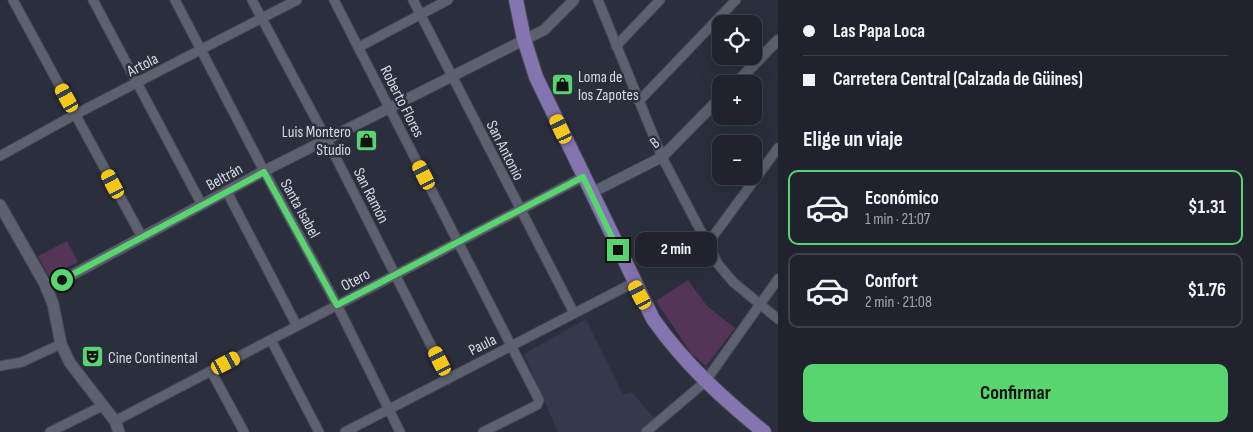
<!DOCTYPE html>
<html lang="es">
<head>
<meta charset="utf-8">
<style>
  :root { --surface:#20232e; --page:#282b36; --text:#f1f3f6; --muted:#a2a4aa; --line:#3d404a; --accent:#59d56f }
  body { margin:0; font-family:"Sofia Sans Condensed",sans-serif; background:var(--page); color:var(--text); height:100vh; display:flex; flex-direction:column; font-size:19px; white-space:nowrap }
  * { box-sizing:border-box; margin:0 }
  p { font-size:16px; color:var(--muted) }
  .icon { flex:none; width:28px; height:28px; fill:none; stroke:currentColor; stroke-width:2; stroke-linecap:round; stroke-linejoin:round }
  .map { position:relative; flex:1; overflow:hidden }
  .details { display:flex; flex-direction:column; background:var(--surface); width:475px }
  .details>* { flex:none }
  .top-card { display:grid; align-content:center; height:110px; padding:0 25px; background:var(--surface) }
  .buttons { position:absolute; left:712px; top:15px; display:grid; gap:10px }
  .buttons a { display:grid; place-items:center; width:50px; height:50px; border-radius:10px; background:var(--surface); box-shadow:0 5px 20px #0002,0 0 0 1px var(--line); font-size:25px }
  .end { position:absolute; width:22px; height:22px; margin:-11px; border:6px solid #59d56f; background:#111; box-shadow:0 0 0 2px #111 }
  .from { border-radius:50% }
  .bubble { position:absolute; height:35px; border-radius:10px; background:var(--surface); box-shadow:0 5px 20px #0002,0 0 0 1px var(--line); font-size:16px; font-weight:700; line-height:35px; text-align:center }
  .car { position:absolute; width:15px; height:30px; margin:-15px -8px; border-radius:6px; box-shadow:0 0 4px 1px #0007; background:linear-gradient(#f5c518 24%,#345 0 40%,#f5c518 0 76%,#345 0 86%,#f5c518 0) }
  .top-card b { display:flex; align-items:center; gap:18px; height:48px; font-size:19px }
  .top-card b+b { border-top:1px solid var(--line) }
  .top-card i { width:12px; height:12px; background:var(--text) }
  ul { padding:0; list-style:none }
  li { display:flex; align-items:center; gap:15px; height:75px; margin:0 10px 8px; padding:0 15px; border:2px solid var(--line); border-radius:10px }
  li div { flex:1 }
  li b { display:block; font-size:19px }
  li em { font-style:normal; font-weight:700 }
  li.selected { border-color:var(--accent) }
  li>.icon { width:45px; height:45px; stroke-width:1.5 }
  h2 { padding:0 25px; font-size:22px; line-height:60px }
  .button { display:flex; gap:10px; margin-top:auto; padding:10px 25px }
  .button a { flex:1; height:58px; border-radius:10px; background:var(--accent); color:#111; font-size:20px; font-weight:700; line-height:58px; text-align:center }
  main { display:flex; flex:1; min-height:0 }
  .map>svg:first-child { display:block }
</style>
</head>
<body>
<main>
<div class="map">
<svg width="778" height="432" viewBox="0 0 778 432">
  <rect width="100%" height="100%" fill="#2b2f3d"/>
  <!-- built -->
  <path fill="#34394c" d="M586,319L623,395L632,392L656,421L643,432H558L524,354Z"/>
  <!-- green -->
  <g fill="#543458">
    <path d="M67,241L78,262L49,277L38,256Z"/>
    <path d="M688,280L707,306L735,328L706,366L691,353L656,301Z"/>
  </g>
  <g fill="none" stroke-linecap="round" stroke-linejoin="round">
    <defs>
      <g id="minor">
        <path d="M13,0L142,237"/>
        <path d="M93,0L202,205"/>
        <path d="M175,0L264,171L337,305L400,432"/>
        <path d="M252,0L327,140L448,379"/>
        <path d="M334,0L539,400L537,405L483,432"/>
        <path d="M413,0L574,313"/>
        <path d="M598,0L662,157L718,264L733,282L778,319"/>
        <path d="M616,46L660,0"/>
        <path d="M359,47L448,0"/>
        <path d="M639,101L736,0"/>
        <path d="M0,156L76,114L297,0"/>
        <path d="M227,192L297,326"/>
        <path d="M708,243L778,148"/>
        <path d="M271,340L319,432"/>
        <path d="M0,366L22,362L61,344"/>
        <path d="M211,371L244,432"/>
        <path d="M115,421L583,177"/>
        <path d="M50,432L102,406"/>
        <path d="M345,432L633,283"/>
        <path d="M646,432L705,382L778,279"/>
      </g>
      <g id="tertiary">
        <path d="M735,84L778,40"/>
        <path d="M591,193L662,157L721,97"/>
        <path d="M46,289L264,171L544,30L574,0"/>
      </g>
      <path id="secondary" d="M0,205L45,284L53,304L61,344L70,363L115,421L119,432"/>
      <path id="primary" d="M516,0L524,39L536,77L653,319C684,363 722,398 764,432"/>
    </defs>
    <!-- minor casing -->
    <use href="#minor" stroke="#474a55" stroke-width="11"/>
    <!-- tertiary casing -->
    <use href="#tertiary" stroke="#474a55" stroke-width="12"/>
    <!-- secondary casing -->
    <use href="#secondary" stroke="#474a55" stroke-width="13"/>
    <!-- primary casing -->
    <use href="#primary" stroke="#474a55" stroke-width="16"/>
    <!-- minor -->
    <use href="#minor" stroke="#5c606f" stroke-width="9"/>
    <!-- tertiary -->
    <use href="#tertiary" stroke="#5c606f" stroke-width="10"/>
    <!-- secondary -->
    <use href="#secondary" stroke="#5c606f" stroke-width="11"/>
    <!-- primary -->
    <use href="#primary" stroke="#8474af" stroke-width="14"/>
  </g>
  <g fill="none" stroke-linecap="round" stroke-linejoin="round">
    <!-- route -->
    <path stroke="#59d56f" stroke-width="6" d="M62,280L264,172L337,305L583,177L618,250"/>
  </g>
  <!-- icons -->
  <defs>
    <symbol id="shop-square" viewBox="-11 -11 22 22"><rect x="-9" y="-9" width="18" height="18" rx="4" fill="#59d56f" stroke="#2b2f3d"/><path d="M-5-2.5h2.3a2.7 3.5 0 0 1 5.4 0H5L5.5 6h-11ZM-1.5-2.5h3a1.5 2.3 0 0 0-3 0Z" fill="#111"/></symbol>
    <symbol id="theatre-square" viewBox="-11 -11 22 22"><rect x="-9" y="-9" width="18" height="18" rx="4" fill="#59d56f" stroke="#2b2f3d"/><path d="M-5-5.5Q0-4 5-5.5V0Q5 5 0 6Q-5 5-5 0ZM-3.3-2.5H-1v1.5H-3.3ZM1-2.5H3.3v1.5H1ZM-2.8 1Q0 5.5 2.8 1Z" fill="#111"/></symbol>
  </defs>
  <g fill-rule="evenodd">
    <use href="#shop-square" x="550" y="72" width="25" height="25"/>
    <use href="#shop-square" x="354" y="128" width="25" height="25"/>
    <use href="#theatre-square" x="80" y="344" width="25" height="25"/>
  </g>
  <g text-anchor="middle" stroke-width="5" stroke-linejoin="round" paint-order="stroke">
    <!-- street labels -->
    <g font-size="16" fill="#d7dae2" stroke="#2b2f3d">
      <text transform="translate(142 64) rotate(-27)" y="6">Artola</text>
      <text transform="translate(403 101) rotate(63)" y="6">Roberto Flores</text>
      <text transform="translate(654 142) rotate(-38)" y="6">B</text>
      <text transform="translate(506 150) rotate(63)" y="6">San Antonio</text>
      <text transform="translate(224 176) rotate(-29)" y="6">Beltrán</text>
      <text transform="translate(372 195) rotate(63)" y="6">San Ramón</text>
      <text transform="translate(301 208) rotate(61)" y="6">Santa Isabel</text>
      <text transform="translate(355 279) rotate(-28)" y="6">Otero</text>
      <text transform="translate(482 344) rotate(-27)" y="6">Paula</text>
    </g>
    <!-- poi labels -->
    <g font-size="16" fill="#d7dae2" stroke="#2b2f3d" text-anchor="start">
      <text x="578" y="82">Loma de<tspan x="578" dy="18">los Zapotes</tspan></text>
      <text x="351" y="137" text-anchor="end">Luis Montero<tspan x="351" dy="18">Studio</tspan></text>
      <text x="108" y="363">Cine Continental</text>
    </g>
  </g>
</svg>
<div class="buttons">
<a><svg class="icon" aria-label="locate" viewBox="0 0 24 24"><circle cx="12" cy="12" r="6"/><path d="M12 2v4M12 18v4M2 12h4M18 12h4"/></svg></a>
<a>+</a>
<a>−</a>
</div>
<i class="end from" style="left:62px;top:280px"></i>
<i class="end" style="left:618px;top:250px"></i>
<div class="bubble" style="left:635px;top:232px;width:82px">2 min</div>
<i class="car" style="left:67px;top:98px;rotate:331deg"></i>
<i class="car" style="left:561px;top:129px;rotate:335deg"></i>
<i class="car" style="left:424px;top:175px;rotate:333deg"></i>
<i class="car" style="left:113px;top:184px;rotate:332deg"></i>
<i class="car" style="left:640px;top:295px;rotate:332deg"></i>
<i class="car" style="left:440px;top:361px;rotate:333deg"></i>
<i class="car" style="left:226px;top:363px;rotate:62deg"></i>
</div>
<section class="details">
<div class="top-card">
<b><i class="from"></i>Las Papa Loca</b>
<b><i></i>Carretera Central (Calzada de Güines)</b>
</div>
<h2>Elige un viaje</h2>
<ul>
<li class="selected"><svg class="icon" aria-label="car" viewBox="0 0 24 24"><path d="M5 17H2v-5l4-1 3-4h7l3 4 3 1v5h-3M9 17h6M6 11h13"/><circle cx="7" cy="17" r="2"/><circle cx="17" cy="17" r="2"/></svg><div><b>Económico</b><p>1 min · 21:07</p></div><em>$1.31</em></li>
<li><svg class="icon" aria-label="car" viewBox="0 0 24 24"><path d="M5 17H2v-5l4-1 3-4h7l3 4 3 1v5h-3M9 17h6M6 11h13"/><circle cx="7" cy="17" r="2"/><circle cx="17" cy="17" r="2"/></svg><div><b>Confort</b><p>2 min · 21:08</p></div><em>$1.76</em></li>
</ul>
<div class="button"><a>Confirmar</a></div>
</section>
</main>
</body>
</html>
